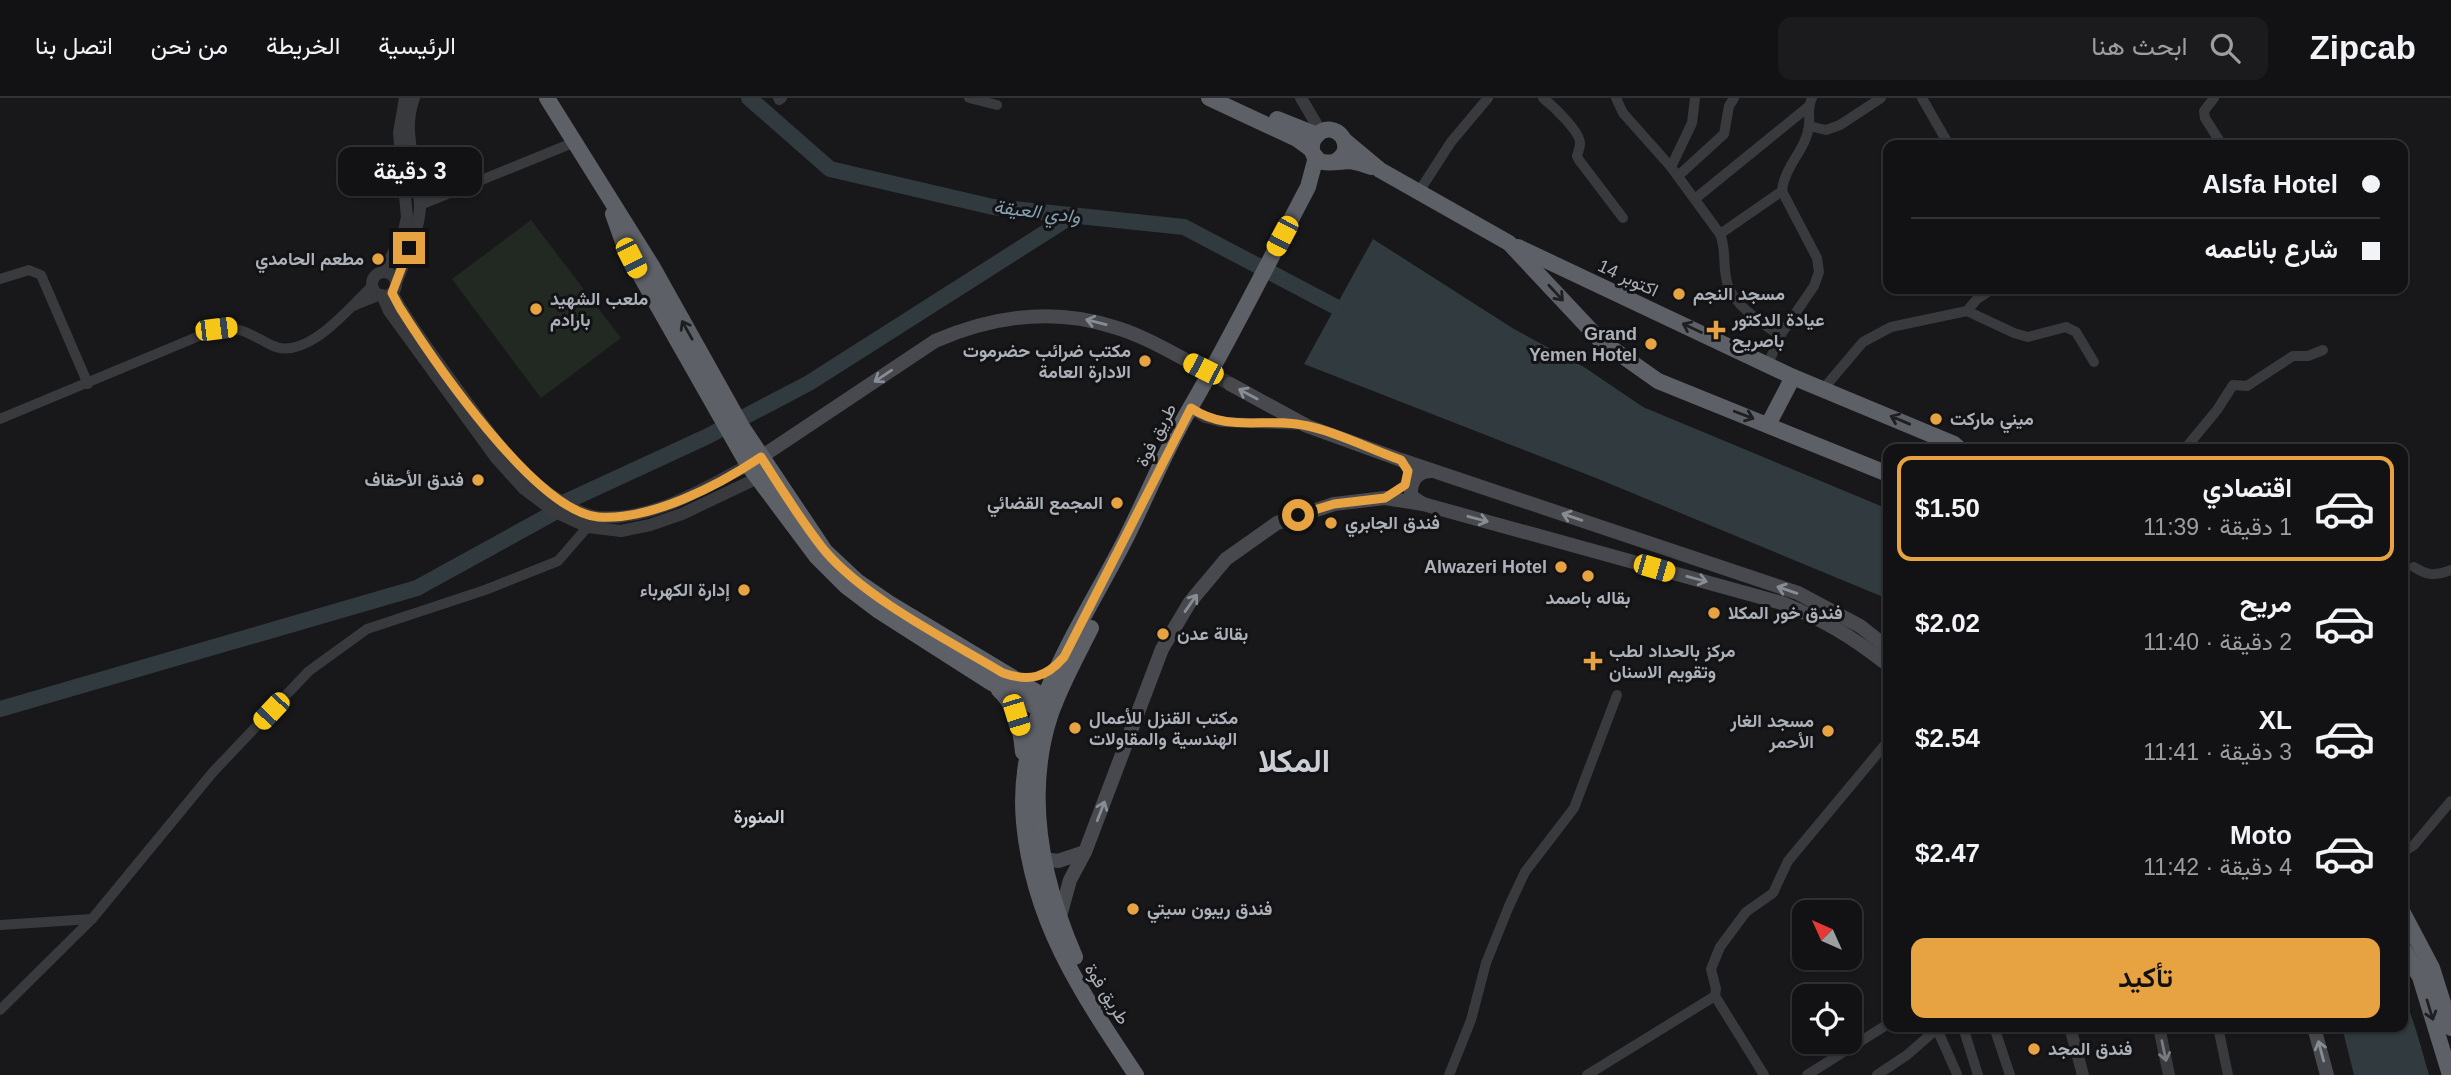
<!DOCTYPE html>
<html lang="ar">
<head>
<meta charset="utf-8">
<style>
  :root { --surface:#121214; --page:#1b1b1d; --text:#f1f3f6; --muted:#9c9ea0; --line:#313234; --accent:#e7a242 }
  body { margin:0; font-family:Arial,Vazirmatn,sans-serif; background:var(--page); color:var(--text); direction:rtl; height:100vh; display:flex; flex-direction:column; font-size:26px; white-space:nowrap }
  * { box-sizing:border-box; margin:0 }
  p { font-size:23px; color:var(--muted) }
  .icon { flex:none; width:38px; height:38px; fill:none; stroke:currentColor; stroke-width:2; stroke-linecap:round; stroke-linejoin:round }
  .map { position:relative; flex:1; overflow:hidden; direction:ltr }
  .panel { position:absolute; left:1883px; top:346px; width:525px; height:588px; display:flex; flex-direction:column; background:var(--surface); border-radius:14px; box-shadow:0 2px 5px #0004,0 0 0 2px var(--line); direction:rtl }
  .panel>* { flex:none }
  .banner { position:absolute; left:1883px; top:42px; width:525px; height:154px; border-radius:14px; box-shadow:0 2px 5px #0004,0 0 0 2px var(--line); direction:rtl; display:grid; align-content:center; height:154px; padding:0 28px; background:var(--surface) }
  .needle { width:46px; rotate:315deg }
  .controls { position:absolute; left:1792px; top:802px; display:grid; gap:14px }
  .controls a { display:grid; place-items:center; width:70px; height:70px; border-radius:14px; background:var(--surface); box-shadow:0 2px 5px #0004,0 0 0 2px var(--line); font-size:35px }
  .end { position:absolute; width:32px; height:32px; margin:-16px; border:9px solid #e7a242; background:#111; box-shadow:0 0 0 4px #111 }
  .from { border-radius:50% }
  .bubble { position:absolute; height:49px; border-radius:14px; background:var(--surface); box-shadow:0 2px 5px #0004,0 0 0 2px var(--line); font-size:23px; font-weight:600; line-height:49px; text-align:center; direction:rtl }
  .car { position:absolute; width:21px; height:42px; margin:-21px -10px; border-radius:9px; box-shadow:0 0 5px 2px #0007; background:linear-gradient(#f5c518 24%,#345 0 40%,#f5c518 0 76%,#345 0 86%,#f5c518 0) }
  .banner b { display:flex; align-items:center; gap:24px; height:66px; font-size:26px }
  .banner b+b { border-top:2px solid var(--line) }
  .banner i { width:18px; height:18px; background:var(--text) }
  ul { padding:12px 0 0; list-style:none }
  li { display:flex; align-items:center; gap:21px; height:105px; margin:0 14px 10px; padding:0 14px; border:4px solid transparent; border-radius:14px }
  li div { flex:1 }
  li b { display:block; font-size:26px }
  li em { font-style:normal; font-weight:600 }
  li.selected { border-color:var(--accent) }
  li>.icon { width:63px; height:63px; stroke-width:1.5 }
  .cta { display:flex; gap:14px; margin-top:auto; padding:14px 28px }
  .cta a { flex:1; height:80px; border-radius:14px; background:var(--accent); color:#111; font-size:28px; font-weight:600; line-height:80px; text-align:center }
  header { display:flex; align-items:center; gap:42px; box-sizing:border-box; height:98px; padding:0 35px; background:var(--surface); border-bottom:2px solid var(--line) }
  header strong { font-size:33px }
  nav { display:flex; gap:38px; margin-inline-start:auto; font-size:24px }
  .search { width:490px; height:63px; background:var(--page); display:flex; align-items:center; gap:18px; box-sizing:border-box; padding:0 24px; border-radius:14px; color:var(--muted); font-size:26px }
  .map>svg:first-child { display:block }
</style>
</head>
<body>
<header>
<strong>Zipcab</strong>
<div class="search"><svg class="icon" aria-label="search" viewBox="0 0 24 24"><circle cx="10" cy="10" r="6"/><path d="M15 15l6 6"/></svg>ابحث هنا</div>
<nav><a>الرئيسية</a><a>الخريطة</a><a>من نحن</a><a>اتصل بنا</a></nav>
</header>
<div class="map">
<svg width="2451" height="977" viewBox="0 0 2451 977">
  <rect width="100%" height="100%" fill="#18181a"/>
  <!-- green -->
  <path fill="#222922" d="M531,122L621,240L541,300L452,181Z"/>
  <!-- water -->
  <g fill="#303a3f">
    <path d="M1373,141L1514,231L1584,269L1643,309L1888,411V501L1596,380L1304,266Z"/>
    <path d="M2403,894L2417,935L2429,977H2354L2342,929H2403Z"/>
  </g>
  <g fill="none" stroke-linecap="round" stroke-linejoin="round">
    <!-- river -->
    <g stroke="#303a3f" stroke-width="16">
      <path d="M749,0L830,71L993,109L1184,129L1336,209"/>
      <path d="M0,611L417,490L555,414L563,405L706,339L809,285L1073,117"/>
    </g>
    <!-- secondary-tunnel -->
    <path stroke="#35363a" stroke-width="14" stroke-dasharray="14 7" stroke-linecap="butt" d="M1203,271L1230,286"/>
    <!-- minor -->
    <g stroke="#393a3e" stroke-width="10">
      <path d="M778,0L779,2L782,0"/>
      <path d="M969,0L997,7"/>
      <path d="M1543,0C1553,8 1581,34 1580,46C1580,50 1578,54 1577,58L1579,62L1623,120"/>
      <path d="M1616,0L1623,15L1671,69L1720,136C1726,150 1723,164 1726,179C1729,206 1761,223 1780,238"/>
      <path d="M1922,0L1949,47"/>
      <path d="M2214,0L2204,13L2205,20L2222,47"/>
      <path d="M1809,28L1826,32L1840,27L1881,0"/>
      <path d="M1671,69L1692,25L1695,0"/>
      <path d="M1678,78L1724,36L1729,8L1734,0"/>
      <path d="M1420,92L1451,44L1488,0"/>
      <path d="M1696,100L1808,9"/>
      <path d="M420,107L575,44"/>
      <path d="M1720,136L1782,93"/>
      <path d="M0,181L29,172L41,177L88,286"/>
      <path d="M353,208L380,197"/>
      <path d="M1967,213L1977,201L1992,191"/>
      <path d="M1768,266L1780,238L1814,188L1819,174L1817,160L1782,93C1784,68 1807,51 1809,27C1810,16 1807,10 1812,0"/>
      <path d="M1824,290L1863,244L1891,229L1967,213L2014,235L2028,239L2066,229L2076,234L2094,264"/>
      <path d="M1190,310L1205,320L1221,324L1303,327"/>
      <path d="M0,321L216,231C242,228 249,236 271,247C306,265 350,209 373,187"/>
      <path d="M2184,352L2217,312L2233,287L2247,288L2293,258H2308L2323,252"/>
      <path d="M2414,469C2428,478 2435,478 2451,472"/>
      <path d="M2403,754L2414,747L2451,703"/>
      <path d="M0,827L92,821"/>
      <path d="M0,912L92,821L213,674L309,573L367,531L485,492L558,463L591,425"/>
      <path d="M1963,929L1978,977"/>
      <path d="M1994,929L2010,977"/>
      <path d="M2218,929L2228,977"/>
      <path d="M1937,931L1957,976"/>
      <path d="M1449,977L1471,922L1486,865L1509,808L1525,774L1574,710L1617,597"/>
      <path d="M1587,977L1715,898"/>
      <path d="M1764,977L1715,898L1716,891L1711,871L1720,849L1746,814L1773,795L1788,763L1888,643"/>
      <path d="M1807,977L1888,926"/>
      <path d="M1877,977L1907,957L1939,929"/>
    </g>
    <!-- tertiary -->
    <g stroke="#393a3e" stroke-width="12">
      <path d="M1301,0L1321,34"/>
      <path d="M384,174L404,133L407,119L399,35L405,0"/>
      <circle cx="384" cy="186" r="12"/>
      <path d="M396,185C405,161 420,132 420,107C419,70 400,37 414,0"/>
      <path d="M392,195C410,228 433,257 455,288C479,320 503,356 533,383C548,396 579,417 598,419C652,423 703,391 748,367"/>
      <path d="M382,197L389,213L496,360L524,391L555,414L588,429L621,433L650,427L682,416L764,377"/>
      <path d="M2070,929L2083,977"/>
      <path d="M2159,929L2169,977"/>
    </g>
    <!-- secondary -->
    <g stroke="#47494e" stroke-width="14">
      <path d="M1230,286L1307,328L1401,362L1798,495L1860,528L1888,550"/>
      <path d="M755,363L935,243C993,218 1053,209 1114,229C1145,238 1174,256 1203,271"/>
      <path d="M1423,406L1411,398C1410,383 1417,373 1432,373"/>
      <path d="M1036,760L1058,763L1085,754"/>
      <path d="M1059,822L1070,782L1085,754L1162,551L1190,504L1226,461L1277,425L1334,406L1385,400L1423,406L1782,505C1826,523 1851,538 1888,567"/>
      <path d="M2314,929L2327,977"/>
    </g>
    <!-- trunk -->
    <g stroke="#5d6066" stroke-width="16">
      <path d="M547,0L652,168L742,329L825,453L857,483L889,505L1055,605"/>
      <path d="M1209,0L1297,41L1312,52"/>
      <path d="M1277,21L1317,37"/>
      <path d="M1344,42L1380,72L1509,145L1600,242L1658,283L1888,376"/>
      <path d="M1334,64C1361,50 1334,19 1317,37C1313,41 1311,46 1312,52C1316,71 1337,63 1350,63C1357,64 1364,66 1371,69"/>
      <path d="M613,116L623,144L639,175L748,367L816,458L846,488L879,513L990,584L1048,616"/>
      <path d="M1518,149L1793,279L1954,346L1961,352"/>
      <path d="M1768,327L1793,279"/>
      <path d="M999,592C1016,607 1021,632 1023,654"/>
      <path d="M2403,815L2432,870L2451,930"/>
      <path d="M2403,850L2420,879L2450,977"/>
      <path d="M1075,859C1042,783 1024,699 1050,618C1060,588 1077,558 1091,530"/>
      <path d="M1136,977C1082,896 1033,824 1024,724C1014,620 1081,529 1126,440C1147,398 1165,353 1189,312C1231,240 1269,163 1308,89L1316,59"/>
    </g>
  </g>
  <!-- one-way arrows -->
  <defs><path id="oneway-shaft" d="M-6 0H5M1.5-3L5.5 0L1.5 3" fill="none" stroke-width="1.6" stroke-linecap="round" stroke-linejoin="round" transform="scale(1.75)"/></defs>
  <g stroke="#1e1f21">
    <use href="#oneway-shaft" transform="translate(1556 195) rotate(47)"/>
    <use href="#oneway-shaft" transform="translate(1692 230) rotate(-155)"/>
    <use href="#oneway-shaft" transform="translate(687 232) rotate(-119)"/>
    <use href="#oneway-shaft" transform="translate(1744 317) rotate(21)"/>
    <use href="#oneway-shaft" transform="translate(1900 322) rotate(-157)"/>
    <use href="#oneway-shaft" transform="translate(2430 912) rotate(73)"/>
  </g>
  <g stroke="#888c94">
    <use href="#oneway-shaft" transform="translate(1096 224) rotate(-166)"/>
    <use href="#oneway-shaft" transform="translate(883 278) rotate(146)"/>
    <use href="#oneway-shaft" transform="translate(1248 296) rotate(-152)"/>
    <use href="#oneway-shaft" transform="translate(1572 419) rotate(-161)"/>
    <use href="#oneway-shaft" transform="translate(1478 421) rotate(15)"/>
    <use href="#oneway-shaft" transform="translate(1697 481) rotate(15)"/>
    <use href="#oneway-shaft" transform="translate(1787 492) rotate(-161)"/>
    <use href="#oneway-shaft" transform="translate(1191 505) rotate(-55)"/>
    <use href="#oneway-shaft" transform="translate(1101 713) rotate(-69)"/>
    <use href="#oneway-shaft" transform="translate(2321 953) rotate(-105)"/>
  </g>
  <use stroke="#787b82" href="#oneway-shaft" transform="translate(2164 953) rotate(78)"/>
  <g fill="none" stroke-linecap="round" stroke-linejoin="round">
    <!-- route -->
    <path stroke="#e7a242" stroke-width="9" d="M409,150L392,195L400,210C433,262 535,413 598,419C651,423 719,387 761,359C780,389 803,426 825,453C866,501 948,542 1003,575C1029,584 1046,580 1064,559L1191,310C1230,336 1266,318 1308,328C1337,334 1372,352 1401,362L1408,373L1405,387L1385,400L1334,406L1298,417"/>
  </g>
  <!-- markers -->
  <g fill="#e7a242" stroke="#131315" stroke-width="2.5">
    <circle cx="378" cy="161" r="7"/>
    <circle cx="1679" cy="196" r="7"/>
    <circle cx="536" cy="211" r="7"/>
    <path d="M1712.5 221.5h7v7h7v7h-7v7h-7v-7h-7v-7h7z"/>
    <circle cx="1651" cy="246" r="7"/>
    <circle cx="1145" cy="263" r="7"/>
    <circle cx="1936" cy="321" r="7"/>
    <circle cx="478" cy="382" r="7"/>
    <circle cx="1117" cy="405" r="7"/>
    <circle cx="1331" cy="425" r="7"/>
    <circle cx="1561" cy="469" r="7"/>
    <circle cx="1588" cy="478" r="7"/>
    <circle cx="744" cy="492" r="7"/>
    <circle cx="1714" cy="515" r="7"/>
    <circle cx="1163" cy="536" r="7"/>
    <path d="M1589.5 552.5h7v7h7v7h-7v7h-7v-7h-7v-7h7z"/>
    <circle cx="1075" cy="630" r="7"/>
    <circle cx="1828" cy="633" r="7"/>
    <circle cx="1133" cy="811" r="7"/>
    <circle cx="2034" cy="951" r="7"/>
  </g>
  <g text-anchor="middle" stroke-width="6" stroke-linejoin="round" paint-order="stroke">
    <!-- poi labels -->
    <g font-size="18" font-weight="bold" fill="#abb0b9" stroke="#131315" text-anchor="start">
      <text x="364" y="167" text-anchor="end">مطعم الحامدي</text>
      <text x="1693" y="202">مسجد النجم</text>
      <text x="550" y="207">ملعب الشهيد<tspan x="550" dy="21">بارادم</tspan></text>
      <text x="1732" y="228">عيادة الدكتور<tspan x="1732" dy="21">باصريح</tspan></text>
      <text x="1637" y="242" text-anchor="end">Grand<tspan x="1637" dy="21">Yemen Hotel</tspan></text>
      <text x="1131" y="259" text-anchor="end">مكتب ضرائب حضرموت<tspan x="1131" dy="21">الادارة العامة</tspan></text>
      <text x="1950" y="327">ميني ماركت</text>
      <text x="464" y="388" text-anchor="end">فندق الأحقاف</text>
      <text x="1103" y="411" text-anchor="end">المجمع القضائي</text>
      <text x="1345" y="431">فندق الجابري</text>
      <text x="1547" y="475" text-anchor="end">Alwazeri Hotel</text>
      <text x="730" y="498" text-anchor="end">إدارة الكهرباء</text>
      <text x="1588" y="506" text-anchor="middle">بقاله باصمد</text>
      <text x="1728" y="521">فندق خور المكلا</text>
      <text x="1177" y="542">بقالة عدن</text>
      <text x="1609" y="559">مركز بالحداد لطب<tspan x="1609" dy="21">وتقويم الاسنان</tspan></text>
      <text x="1089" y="626">مكتب القنزل للأعمال<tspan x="1089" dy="21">الهندسية والمقاولات</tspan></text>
      <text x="1814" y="629" text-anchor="end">مسجد الغار<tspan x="1814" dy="21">الأحمر</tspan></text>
      <text x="1147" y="817">فندق ريبون سيتي</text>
      <text x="2048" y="957">فندق المجد</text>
    </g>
    <!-- street labels -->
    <g font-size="18" fill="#abb0b9" stroke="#131315">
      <text transform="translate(1628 180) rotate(25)" y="6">14 اكتوبر</text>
      <text transform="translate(1156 337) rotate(-63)" y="6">طريق فوة</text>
      <text transform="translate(1107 896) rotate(58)" y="6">طريق فوة</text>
    </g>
    <!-- water labels -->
    <g font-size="19" font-style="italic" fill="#84a0b1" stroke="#131315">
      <text transform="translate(1037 113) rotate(7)" y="7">وادي العيقة</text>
    </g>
    <!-- neighbourhood labels -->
    <g font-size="19" font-weight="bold" fill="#cbcfd5" stroke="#131315">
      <text x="759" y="725">المنورة</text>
    </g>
    <!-- town labels -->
    <g font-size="32" font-weight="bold" fill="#cbcfd5" stroke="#131315">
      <text x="1294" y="674">المكلا</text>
    </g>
  </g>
</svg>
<div class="controls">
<a><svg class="needle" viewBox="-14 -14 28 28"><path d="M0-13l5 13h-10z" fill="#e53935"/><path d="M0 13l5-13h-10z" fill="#9c9ea0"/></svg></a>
<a><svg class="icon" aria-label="locate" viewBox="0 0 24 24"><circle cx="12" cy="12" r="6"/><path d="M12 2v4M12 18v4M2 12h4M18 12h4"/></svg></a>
</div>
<i class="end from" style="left:1298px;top:417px"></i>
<i class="end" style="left:409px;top:150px"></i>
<div class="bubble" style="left:338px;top:49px;width:144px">3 دقيقة</div>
<i class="car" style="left:1282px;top:138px;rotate:208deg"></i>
<i class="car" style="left:631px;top:160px;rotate:153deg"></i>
<i class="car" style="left:216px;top:231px;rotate:83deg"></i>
<i class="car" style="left:1203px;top:271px;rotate:297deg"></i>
<i class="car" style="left:1654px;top:470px;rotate:106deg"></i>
<i class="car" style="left:271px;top:613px;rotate:223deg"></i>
<i class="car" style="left:1016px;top:617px;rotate:163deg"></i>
<div class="banner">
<b><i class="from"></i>Alsfa Hotel</b>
<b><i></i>شارع باناعمه</b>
</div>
<section class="panel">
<ul>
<li class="selected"><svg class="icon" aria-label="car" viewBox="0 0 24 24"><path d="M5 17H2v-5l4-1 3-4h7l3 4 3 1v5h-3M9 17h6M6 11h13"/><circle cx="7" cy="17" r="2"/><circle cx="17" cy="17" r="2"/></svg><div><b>اقتصادي</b><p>1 دقيقة · 11:39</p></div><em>$1.50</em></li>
<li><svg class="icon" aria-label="car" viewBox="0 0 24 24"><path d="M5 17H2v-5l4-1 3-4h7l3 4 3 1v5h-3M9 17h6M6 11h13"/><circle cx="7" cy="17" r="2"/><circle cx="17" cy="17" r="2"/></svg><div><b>مريح</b><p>2 دقيقة · 11:40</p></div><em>$2.02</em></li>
<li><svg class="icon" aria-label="car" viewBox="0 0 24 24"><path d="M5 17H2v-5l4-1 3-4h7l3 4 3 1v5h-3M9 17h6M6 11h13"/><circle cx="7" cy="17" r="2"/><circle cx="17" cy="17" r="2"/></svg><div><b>XL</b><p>3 دقيقة · 11:41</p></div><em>$2.54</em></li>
<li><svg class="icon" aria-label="car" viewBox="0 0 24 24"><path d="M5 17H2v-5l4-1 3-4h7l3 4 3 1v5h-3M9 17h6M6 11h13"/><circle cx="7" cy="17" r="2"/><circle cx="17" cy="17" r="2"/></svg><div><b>Moto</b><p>4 دقيقة · 11:42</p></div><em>$2.47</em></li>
</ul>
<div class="cta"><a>تأكيد</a></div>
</section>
</div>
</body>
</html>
